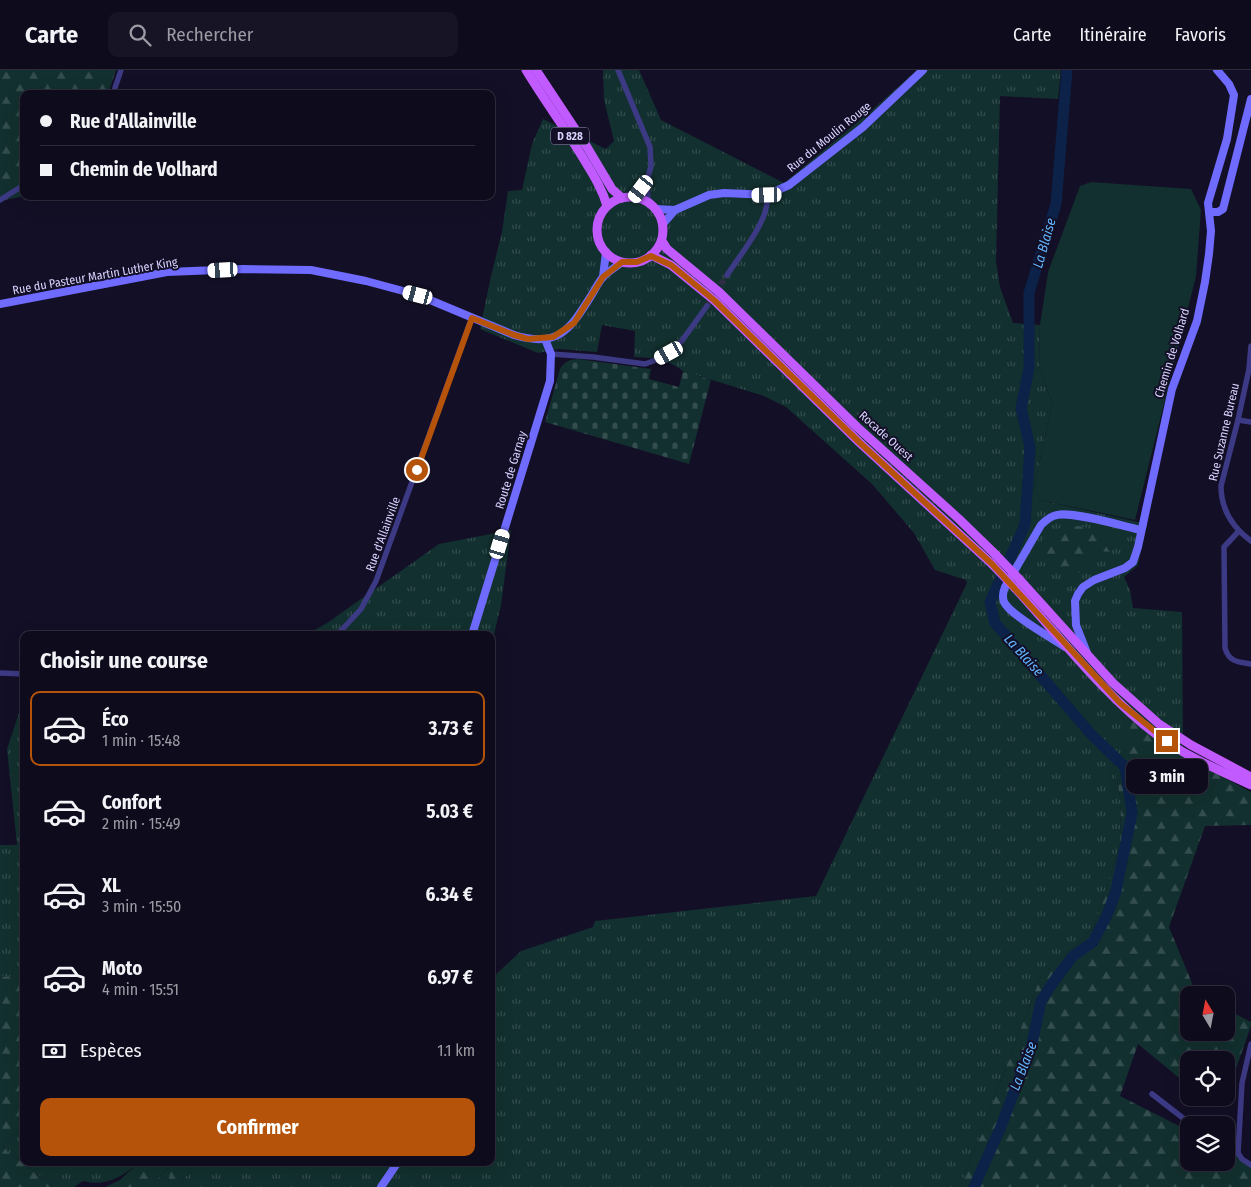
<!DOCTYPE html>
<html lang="fr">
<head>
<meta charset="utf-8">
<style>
  :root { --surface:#0e0b1c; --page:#171425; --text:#f1f3f6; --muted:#9b9ba3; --line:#2e2b3b; --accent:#b45309 }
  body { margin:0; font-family:"Fira Sans Condensed",sans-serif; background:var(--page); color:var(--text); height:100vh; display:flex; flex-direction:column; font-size:19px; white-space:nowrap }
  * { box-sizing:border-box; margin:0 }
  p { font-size:16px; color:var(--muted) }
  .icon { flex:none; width:28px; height:28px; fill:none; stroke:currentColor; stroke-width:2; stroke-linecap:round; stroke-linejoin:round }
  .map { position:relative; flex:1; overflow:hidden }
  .drawer { position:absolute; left:20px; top:561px; width:475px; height:535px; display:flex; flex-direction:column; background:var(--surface); border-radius:10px; box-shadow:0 5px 20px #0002,0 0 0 1px var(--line) }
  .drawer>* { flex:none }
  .banner { position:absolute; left:20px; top:20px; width:475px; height:110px; border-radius:10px; box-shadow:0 5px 20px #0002,0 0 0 1px var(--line); display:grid; align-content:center; height:110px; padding:0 20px; background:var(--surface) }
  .needle { width:32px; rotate:350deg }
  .fabs { position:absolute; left:1180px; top:916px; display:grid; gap:10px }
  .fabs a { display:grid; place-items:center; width:55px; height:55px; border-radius:10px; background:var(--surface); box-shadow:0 5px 20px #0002,0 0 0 1px var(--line); font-size:25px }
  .end { position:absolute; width:22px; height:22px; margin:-11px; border:6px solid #b45309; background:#fff; box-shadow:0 0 0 2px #fff }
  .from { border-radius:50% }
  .bubble { position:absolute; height:35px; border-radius:10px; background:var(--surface); box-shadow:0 5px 20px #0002,0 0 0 1px var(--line); font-size:16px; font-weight:700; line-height:35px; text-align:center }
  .car { position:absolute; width:15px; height:30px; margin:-15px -8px; border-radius:6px; box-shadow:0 0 4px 1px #0007; background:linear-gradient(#fff 24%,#345 0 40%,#fff 0 76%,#345 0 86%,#fff 0) }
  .banner b { display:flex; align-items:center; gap:18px; height:48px; font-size:19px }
  .banner b+b { border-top:1px solid var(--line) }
  .banner i { width:12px; height:12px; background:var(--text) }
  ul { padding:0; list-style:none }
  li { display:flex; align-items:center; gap:15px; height:75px; margin:0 10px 8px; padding:0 10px; border:2px solid transparent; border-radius:10px }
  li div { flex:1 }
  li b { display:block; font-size:19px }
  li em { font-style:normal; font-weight:700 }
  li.on { border-color:var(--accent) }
  li>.icon { width:45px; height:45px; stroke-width:1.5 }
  h2 { padding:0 20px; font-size:22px; line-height:60px }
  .pay { display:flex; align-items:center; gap:12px; height:55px; padding:0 20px; font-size:19px }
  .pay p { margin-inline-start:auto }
  .primary-button { display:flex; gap:10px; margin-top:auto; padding:10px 20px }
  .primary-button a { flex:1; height:58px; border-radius:10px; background:var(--accent); color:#fff; font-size:20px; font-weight:700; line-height:58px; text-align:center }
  header { display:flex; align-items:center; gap:30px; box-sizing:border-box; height:70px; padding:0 25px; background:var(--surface); border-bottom:1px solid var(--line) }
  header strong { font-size:24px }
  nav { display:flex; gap:28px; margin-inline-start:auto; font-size:18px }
  .search { width:350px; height:45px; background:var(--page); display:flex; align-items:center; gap:12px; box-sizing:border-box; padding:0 18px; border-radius:10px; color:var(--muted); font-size:19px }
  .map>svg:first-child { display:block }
</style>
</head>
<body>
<header>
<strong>Carte</strong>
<div class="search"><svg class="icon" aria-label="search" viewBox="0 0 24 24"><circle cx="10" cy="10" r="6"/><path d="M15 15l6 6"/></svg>Rechercher</div>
<nav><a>Carte</a><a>Itinéraire</a><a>Favoris</a></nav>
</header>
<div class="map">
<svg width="1251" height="1117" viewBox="0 0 1251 1117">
  <defs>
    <pattern id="grass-tufts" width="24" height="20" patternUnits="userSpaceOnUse" patternTransform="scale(1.25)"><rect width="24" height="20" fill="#12302f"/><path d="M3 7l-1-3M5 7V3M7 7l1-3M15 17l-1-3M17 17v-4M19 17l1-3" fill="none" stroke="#344d4e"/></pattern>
    <pattern id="forest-firs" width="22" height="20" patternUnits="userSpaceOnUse" patternTransform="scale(1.25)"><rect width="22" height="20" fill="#12302f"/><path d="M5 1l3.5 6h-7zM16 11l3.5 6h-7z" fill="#344d4e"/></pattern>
    <pattern id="cemetery-stones" width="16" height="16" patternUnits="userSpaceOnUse" patternTransform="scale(1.25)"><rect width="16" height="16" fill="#12302f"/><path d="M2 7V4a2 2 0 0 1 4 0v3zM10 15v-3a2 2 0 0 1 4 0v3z" fill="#344d4e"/></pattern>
  </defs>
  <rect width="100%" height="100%" fill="#130f26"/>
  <!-- grass -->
  <g fill="url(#grass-tufts)">
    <path d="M603,0H639L661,50L784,113L872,40L917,0H1061L1058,29L1000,26L996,192L1000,217L1013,253L1040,255L1039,296L1052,333L1034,418L1040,430L1147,454L1138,495L1124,507L1130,520L1133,538L1182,542L1183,686L1115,699L1121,732L1120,775L1093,859L1041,906L960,1117H178L196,1093L491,1092V909L521,881L593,857L595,851L816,826L967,513L966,510L935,500L914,463L872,414L786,337L764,326L683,301C669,290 652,287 634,287L635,261L602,255L597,282L559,279L538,283L480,259L491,206L502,162L508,121L522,120L532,74L543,49L606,79L614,71L604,30Z"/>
    <path d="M511,460L501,535L491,577V565H306L327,553L439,474Z"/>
    <path d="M24,628V913L11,906L0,907V775H17L7,679Z"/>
    <path d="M24,1054V1092L138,1093C123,1107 104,1117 83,1111L74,1117H54L3,1078Z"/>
    <path d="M173,1093L167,1117H150Z"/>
  </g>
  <!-- forest -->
  <g fill="url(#forest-firs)">
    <path d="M0,0H116L108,24H24V126L0,131Z"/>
    <path d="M1068,455L1084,457L1116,467L1110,482L1099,481L1079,503H1067L1029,485C1042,470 1048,461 1068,455Z"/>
    <path d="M1133,650L1183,686L1251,722V755L1205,756L1169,857L1196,923L1200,925H1189V962H1226V939L1251,952V956L1233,1007L1226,1004V990H1189V1016L1138,974L1120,1026L1189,1061V1092H1226V1081L1251,1093V1117H960L1041,906L1093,859L1120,775L1121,732L1115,699Z"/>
    <path d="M11,906L24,913V1054L3,1078L54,1117H0V907Z"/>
    <path d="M138,1093V1092L196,1093L178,1117H167L172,1094L150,1117H105L120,1110Z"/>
  </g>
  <!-- cemetery -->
  <path fill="url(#cemetery-stones)" d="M578,289L651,299L649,309L679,317L683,301L711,310L689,394L545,352L560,299C565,291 569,290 578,289Z"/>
  <!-- garden -->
  <path fill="#12302f" d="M1091,112L1191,119L1201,140L1196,206L1135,450L1040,430L1034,418L1052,333L1039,296L1040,255L1048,202L1080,116Z"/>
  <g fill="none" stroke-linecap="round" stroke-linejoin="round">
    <!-- river -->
    <path stroke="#0c2248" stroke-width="11" d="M974,1117L1000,1059L1032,974L1041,931L1054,911L1073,886L1093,872L1107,845L1116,821L1132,743L1125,697L1091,664L995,553L990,532L1025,455L1030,377L1021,338L1029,298V223L1056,134L1067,0"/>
    <!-- street-tunnel -->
    <path stroke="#312d47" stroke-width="5.5" stroke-dasharray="5.5 3" stroke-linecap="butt" d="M707,236L727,205"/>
    <!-- street -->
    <g stroke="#3d3a85" stroke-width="5.5">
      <path d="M618,0L650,77L651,96L647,111L648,132"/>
      <path d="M113,24L121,0"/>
      <path d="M635,127L647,111"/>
      <path d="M0,130L24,115"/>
      <path d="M727,205C740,185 771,148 767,125"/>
      <path d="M1251,276L1249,299L1238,350L1221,416C1221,440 1232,457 1251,471"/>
      <path d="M551,284L593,287L645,294L656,290L669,283L681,272L707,236"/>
      <path d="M1238,350L1251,352"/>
      <path d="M1238,462L1224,477L1225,578C1229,592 1238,592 1251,594"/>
      <path d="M337,565L361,539L376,511L472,247"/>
      <path d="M0,603L24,604"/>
      <path d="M1152,1024L1192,1055"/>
      <path d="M1226,1080L1238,1083"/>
      <path d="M1238,1083L1242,1013L1251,974"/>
      <path d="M1238,1083L1242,1089L1251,1095"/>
    </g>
    <!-- secondary -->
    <g stroke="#6f6bff" stroke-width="8">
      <path d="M656,139L675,140L709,125L724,123L767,125L789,115L863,57L923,0"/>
      <path d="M1209,142H1218L1223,139L1251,29"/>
      <path d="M663,154L675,140"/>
      <path d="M603,207L606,182"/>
      <path d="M0,234L167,202L242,199L311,200L366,211L418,225L514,265C558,278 569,261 591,226C595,220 598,212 604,206C609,201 616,197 622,192"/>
      <path d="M472,565L550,311L551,284L545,269"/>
      <path d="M1065,577C1052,568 1010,545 1004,532C1002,527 1003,522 1005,517L1041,455C1045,451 1050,446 1057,445C1072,441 1123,456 1141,460"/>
      <path d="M1087,583L1076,555L1075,531L1078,524L1083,517L1094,510L1125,498L1133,492L1138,477L1172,319L1197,251L1205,212L1209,184L1211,161L1208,133L1227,69L1234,25L1229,14L1217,0"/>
      <path d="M381,1117L398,1092"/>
    </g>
    <!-- primary -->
    <g stroke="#c25bff" stroke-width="9">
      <path d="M526,0C544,30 565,58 583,88C592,103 602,118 607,136"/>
      <path d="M536,0L587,77L612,119L622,128"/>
      <circle cx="630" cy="160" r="33"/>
      <path d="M662,171L667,179L719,222L857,357L959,449L996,485"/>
      <path d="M651,185L671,195L714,230L859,372L992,494"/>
      <path d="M1019,509L1113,613L1159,654L1191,675L1251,707"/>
      <path d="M1015,518C1061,568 1103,624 1157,665C1185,686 1219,700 1251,715"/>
    </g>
    <!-- primary-bridge -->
    <g stroke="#c25bff" stroke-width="9">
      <path d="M996,485L1019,509"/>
      <path d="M992,494L1015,518"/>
    </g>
  </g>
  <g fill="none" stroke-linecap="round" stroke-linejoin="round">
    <!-- route -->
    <path stroke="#b45309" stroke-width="6" d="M417,400L472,248L514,265L528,269L553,267L574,253L603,207L622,192H637L651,186L671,195L714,230L859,372L992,494L1120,633L1167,671"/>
  </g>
  <g text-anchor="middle" stroke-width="4" stroke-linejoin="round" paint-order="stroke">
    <!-- shield labels -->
    <rect fill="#130f26" stroke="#9e99be" stroke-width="1" x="551" y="57.5" width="38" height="17" rx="4"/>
    <g font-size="11" font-weight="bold" fill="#d9d4ff">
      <text x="570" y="70">D 828</text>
    </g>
    <!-- street labels -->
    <g font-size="12" fill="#d9d4ff" stroke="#130f26">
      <text transform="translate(829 67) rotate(-39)" y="4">Rue du Moulin Rouge</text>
      <text transform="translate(95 206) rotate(-10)" y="4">Rue du Pasteur Martin Luther King</text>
      <text transform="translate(1172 283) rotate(-73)" y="4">Chemin de Volhard</text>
      <text transform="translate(1224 362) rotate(-77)" y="4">Rue Suzanne Bureau</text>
      <text transform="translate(886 366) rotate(42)" y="4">Rocade Ouest</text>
      <text transform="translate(511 400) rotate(-73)" y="4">Route de Garnay</text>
      <text transform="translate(383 464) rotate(-70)" y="4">Rue d'Allainville</text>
    </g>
    <!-- water labels -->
    <g font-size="14" font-style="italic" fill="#62b6ff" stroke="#130f26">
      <text transform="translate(1044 173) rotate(-74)" y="5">La Blaise</text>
      <text transform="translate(1024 585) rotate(48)" y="5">La Blaise</text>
      <text transform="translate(1023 996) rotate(-69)" y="5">La Blaise</text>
    </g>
  </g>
</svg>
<div class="fabs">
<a><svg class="needle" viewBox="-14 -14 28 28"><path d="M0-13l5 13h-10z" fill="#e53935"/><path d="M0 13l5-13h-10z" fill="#9b9ba3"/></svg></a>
<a><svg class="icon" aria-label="locate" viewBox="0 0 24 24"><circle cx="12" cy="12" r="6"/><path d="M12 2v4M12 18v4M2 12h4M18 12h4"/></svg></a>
<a><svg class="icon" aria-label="layers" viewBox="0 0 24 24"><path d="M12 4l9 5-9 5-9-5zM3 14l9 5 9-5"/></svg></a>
</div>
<i class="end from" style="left:417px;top:400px"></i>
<i class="end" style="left:1167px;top:671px"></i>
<div class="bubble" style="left:1126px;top:689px;width:82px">3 min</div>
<i class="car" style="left:641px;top:119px;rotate:217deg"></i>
<i class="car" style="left:767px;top:125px;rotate:269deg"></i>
<i class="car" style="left:223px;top:200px;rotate:267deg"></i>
<i class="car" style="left:418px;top:225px;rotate:285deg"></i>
<i class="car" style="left:669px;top:283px;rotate:241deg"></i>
<i class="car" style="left:500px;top:474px;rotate:17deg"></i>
<div class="banner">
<b><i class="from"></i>Rue d'Allainville</b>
<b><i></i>Chemin de Volhard</b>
</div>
<section class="drawer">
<h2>Choisir une course</h2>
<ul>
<li class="on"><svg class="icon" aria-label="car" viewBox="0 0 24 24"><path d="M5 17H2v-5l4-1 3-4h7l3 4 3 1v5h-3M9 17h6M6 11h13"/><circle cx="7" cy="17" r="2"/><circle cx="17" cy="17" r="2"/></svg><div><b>Éco</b><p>1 min · 15:48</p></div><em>3.73 €</em></li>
<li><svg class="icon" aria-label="car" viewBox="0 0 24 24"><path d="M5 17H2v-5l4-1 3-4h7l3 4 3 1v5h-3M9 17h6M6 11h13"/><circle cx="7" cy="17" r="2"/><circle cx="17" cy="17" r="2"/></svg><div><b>Confort</b><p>2 min · 15:49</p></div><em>5.03 €</em></li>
<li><svg class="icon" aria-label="car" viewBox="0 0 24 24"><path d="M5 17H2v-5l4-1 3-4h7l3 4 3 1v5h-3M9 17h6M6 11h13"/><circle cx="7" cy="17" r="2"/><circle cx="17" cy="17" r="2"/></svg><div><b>XL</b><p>3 min · 15:50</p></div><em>6.34 €</em></li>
<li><svg class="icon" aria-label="car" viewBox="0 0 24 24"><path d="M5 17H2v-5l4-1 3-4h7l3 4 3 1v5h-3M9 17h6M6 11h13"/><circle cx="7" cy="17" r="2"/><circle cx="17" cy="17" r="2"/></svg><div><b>Moto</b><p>4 min · 15:51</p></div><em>6.97 €</em></li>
</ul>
<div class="pay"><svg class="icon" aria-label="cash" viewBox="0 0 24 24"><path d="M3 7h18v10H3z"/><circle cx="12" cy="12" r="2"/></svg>Espèces<p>1.1 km</p></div>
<div class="primary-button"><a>Confirmer</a></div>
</section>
</div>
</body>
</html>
